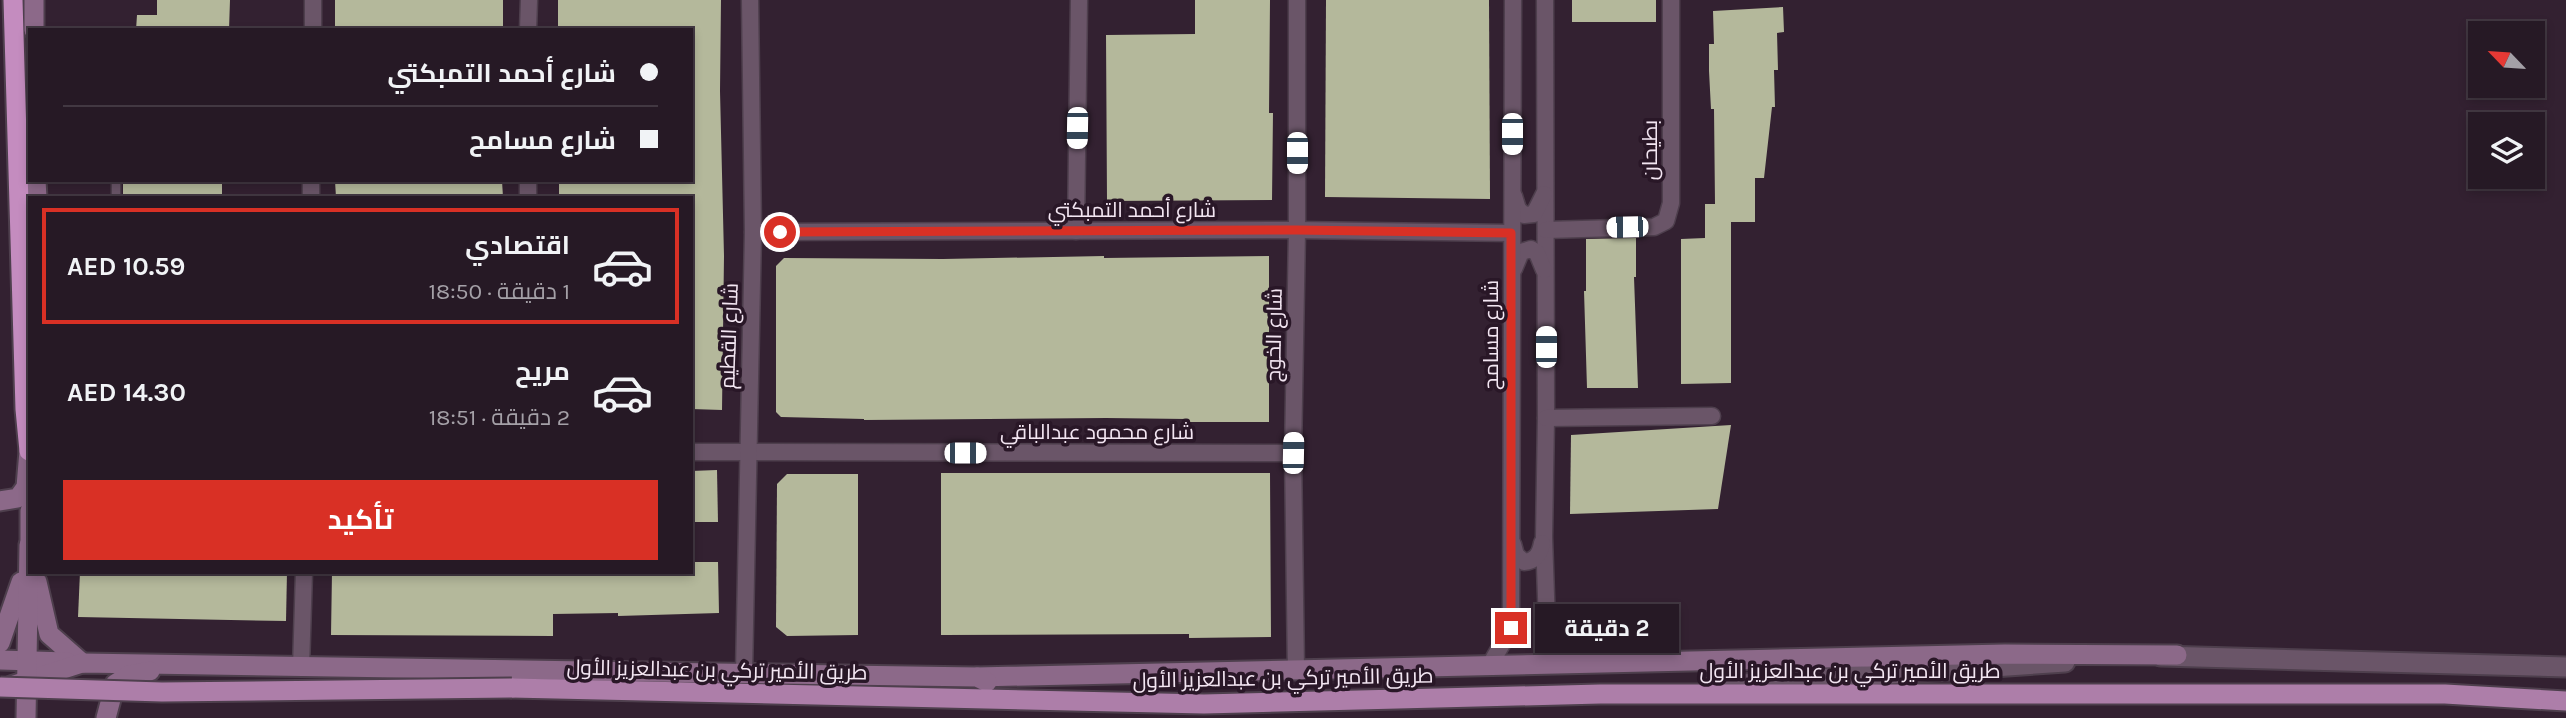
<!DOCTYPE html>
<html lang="ar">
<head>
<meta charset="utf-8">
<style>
  :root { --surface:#261925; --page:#2e222d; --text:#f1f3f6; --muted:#a4a0a7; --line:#423842; --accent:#d93025 }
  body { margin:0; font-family:Karla,Cairo,sans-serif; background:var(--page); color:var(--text); direction:rtl; height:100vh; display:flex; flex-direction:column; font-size:26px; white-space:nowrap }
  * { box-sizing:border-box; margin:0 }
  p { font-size:23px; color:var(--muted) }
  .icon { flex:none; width:38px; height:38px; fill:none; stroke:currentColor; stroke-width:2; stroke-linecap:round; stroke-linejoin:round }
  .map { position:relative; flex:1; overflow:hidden; direction:ltr }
  .sheet { position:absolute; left:28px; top:196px; width:665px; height:378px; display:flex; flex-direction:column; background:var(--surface); border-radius:0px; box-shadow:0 4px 10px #0003,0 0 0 2px var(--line); direction:rtl }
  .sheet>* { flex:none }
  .hud { position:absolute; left:28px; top:28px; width:665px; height:154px; border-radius:0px; box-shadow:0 4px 10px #0003,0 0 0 2px var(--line); direction:rtl; display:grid; align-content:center; height:154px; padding:0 35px; background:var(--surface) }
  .needle { width:46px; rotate:295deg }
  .fabs { position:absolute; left:2468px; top:21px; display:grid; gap:14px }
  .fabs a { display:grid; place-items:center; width:77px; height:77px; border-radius:0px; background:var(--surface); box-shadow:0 4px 10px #0003,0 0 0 2px var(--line); font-size:35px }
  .end { position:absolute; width:32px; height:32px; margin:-16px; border:9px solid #d93025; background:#fff; box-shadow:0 0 0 4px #fff }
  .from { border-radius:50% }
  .bubble { position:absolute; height:49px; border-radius:0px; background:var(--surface); box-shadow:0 4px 10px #0003,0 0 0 2px var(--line); font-size:23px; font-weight:700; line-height:49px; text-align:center; direction:rtl }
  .car { position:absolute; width:21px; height:42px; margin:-21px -10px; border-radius:9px; box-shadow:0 0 5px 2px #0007; background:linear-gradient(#fff 24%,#345 0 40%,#fff 0 76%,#345 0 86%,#fff 0) }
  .hud b { display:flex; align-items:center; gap:24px; height:66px; font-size:26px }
  .hud b+b { border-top:2px solid var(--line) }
  .hud i { width:18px; height:18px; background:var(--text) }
  ul { padding:12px 0 0; list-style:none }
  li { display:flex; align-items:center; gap:21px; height:116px; margin:0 14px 10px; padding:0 21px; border:4px solid transparent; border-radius:0px }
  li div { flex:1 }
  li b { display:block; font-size:26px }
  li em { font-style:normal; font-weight:700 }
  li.selected { border-color:var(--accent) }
  li>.icon { width:63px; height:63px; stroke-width:1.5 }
  .cta { display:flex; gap:14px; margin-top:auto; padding:14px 35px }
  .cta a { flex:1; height:80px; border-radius:0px; background:var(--accent); color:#fff; font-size:28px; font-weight:700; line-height:80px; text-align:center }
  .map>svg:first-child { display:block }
</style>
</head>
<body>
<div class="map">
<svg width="2566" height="718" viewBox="0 0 2566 718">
  <rect width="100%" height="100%" fill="#332131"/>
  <!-- building -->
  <g fill="#b4b89b">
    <path d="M157,0H230L229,30H136L137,15H157Z"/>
    <rect x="335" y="0" width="168" height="30"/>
    <path d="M558,0H721L720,91L724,256L722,410L691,409V198H559V180H691V30H558Z"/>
    <path d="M1195,0H1270L1269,113H1273L1272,200L1107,201L1106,35L1195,34Z"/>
    <path d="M1326,0H1489L1490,199L1325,197Z"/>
    <rect x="1572" y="0" width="84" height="22"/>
    <path d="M1783,7L1784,32L1777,33L1778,70H1774L1775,107H1772L1764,178H1755V222H1731V383L1681,384V239L1705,238V204H1715L1714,109H1711L1709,71V44H1714L1713,11Z"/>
    <rect x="123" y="180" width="99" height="18"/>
    <path d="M335,180H502L503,198H336Z"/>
    <path d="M1636,238V277H1634L1638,388H1587L1584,291H1586V239Z"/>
    <path d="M1104,256V258L1269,256V422H1187V419L1106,418L864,420V419L781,417L776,412V266L784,258L943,259Z"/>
    <path d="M1731,425L1718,509L1570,514L1571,435Z"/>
    <path d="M717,470L718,522H691V471Z"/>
    <path d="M941,473H1270L1271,637L1189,638V634L941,635Z"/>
    <path d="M787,474H858V635L787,636L776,627L777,484Z"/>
    <path d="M691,562H718L719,613L618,616V613L553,614V636L331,635L332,572H691Z"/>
    <path d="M80,572H287L286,621L78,617Z"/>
  </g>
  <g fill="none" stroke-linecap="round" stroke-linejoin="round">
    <defs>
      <path id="service" d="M116,180V198"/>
      <g id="minor">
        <path d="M1545,0L1546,418L1544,537L1547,626L1563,665"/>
        <path d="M313,30V0"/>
        <path d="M528,30L529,0"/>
        <path d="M1514,196L1518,209L1524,215L1534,214L1544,194"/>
        <path d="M311,198V180"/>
        <path d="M528,198V180"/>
        <path d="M1546,230L1654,227L1666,221L1671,203V0"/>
        <path d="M1076,231L1079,0"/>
        <path d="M753,232L1297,230L1511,233"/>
        <path d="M1514,269L1521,252L1531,249L1537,253L1544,270"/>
        <path d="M1546,418L1712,416"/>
        <path d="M691,452L1293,453"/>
        <path d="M1513,544L1516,555L1524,562C1536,561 1540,554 1542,543"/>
        <path d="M1490,665L1511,628L1513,0"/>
        <path d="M301,667L304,572"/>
        <path d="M1296,671L1293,453L1297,230V0"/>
        <path d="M744,673L753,232L750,0"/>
      </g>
      <g id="tertiary">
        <path d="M2161,656L2566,667"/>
        <path d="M1714,686L2065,662"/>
      </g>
      <g id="secondary">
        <path d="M34,30V0"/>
        <path d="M36,180L37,198"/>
        <path d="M0,501L18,498L26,487L29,451"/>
        <path d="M30,511V547"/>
        <path d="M37,582L49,634L82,663"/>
        <path d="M0,643L21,582"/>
        <path d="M0,660L67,662"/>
        <path d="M977,677L2005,654L2177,655"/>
        <path d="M11,686L82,663L977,677L987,682"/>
        <path d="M26,718L29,545"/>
        <path d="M106,718L115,684L129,675L150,671"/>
      </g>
      <path id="primary" d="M512,688L1204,704L1600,694H2445L2566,701"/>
      <path id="trunk" d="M13,0L25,409L29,451"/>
    </defs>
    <!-- service casing -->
    <use href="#service" stroke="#4e3f4d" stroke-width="11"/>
    <!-- minor casing -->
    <use href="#minor" stroke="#4e3f4d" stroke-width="19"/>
    <!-- tertiary casing -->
    <use href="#tertiary" stroke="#4e3f4d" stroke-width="23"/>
    <!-- secondary casing -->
    <use href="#secondary" stroke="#4e3f4d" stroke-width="23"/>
    <!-- primary casing -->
    <use href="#primary" stroke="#4e3f4d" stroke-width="23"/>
    <!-- trunk casing -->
    <use href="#trunk" stroke="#4e3f4d" stroke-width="23"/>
    <!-- service -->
    <use href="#service" stroke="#6a5568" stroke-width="8"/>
    <!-- minor -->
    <use href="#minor" stroke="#6a5568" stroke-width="16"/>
    <!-- tertiary -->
    <use href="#tertiary" stroke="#6a5568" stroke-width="19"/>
    <!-- secondary -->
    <use href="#secondary" stroke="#8c6989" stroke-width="19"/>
    <!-- primary -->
    <use href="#primary" stroke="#ad7ea9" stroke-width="19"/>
    <!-- trunk -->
    <use href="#trunk" stroke="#c48cbf" stroke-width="19"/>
    <defs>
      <path id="primary-bridge" d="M0,687L162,692L512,688"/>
    </defs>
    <!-- primary-bridge casing -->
    <use href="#primary-bridge" stroke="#4e3f4d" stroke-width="23" stroke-linecap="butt"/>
    <!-- primary-bridge -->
    <use href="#primary-bridge" stroke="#ad7ea9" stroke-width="19"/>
  </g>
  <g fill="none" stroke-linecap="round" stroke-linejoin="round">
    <!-- route -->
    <path stroke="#d93025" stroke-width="9" d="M780,232L1297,230L1511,233V628"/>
  </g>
  <g text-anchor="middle" stroke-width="7" stroke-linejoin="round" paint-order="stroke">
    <!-- street labels -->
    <g font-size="21" fill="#f3e6f2" stroke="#291727">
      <text transform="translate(1650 150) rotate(-90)" y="7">بطيحان</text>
      <text x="1132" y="217">شارع أحمد التمبكتي</text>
      <text transform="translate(1274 335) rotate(-89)" y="7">شارع الخوج</text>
      <text transform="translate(1491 335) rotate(-90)" y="7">شارع مسامح</text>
      <text transform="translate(729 336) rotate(-88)" y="7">شارع القطيم</text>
      <text x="1097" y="439">شارع محمود عبدالباقي</text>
      <text transform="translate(717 670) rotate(1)" y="7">طريق الأمير تركي بن عبدالعزيز الأول</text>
      <text x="1850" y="678">طريق الأمير تركي بن عبدالعزيز الأول</text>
      <text transform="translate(1283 678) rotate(-1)" y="7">طريق الأمير تركي بن عبدالعزيز الأول</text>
    </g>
  </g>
</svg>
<div class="fabs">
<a><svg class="needle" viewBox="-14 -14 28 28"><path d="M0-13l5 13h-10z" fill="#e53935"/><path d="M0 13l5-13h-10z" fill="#a4a0a7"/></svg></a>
<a><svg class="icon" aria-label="layers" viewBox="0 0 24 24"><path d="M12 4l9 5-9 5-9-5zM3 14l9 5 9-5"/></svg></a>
</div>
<i class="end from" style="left:780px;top:232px"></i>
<i class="end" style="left:1511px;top:628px"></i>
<div class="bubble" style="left:1535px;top:604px;width:144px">2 دقيقة</div>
<i class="car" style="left:1077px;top:128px;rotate:181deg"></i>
<i class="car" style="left:1512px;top:134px;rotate:180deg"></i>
<i class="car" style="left:1297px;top:153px;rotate:180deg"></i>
<i class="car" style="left:1627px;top:227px;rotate:269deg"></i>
<i class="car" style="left:1546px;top:347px;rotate:0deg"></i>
<i class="car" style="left:965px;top:453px;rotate:90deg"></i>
<i class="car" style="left:1293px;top:453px;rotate:1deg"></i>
<div class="hud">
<b><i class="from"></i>شارع أحمد التمبكتي</b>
<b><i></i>شارع مسامح</b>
</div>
<section class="sheet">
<ul>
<li class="selected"><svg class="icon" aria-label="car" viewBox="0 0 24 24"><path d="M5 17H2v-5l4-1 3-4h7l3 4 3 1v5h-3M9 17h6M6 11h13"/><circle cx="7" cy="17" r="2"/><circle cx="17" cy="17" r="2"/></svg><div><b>اقتصادي</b><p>1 دقيقة · 18:50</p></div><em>AED 10.59</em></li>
<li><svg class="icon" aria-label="car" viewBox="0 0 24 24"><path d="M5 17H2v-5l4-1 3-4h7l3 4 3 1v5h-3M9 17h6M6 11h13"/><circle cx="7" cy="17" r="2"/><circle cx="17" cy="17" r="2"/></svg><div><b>مريح</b><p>2 دقيقة · 18:51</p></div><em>AED 14.30</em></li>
</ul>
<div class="cta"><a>تأكيد</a></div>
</section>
</div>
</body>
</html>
